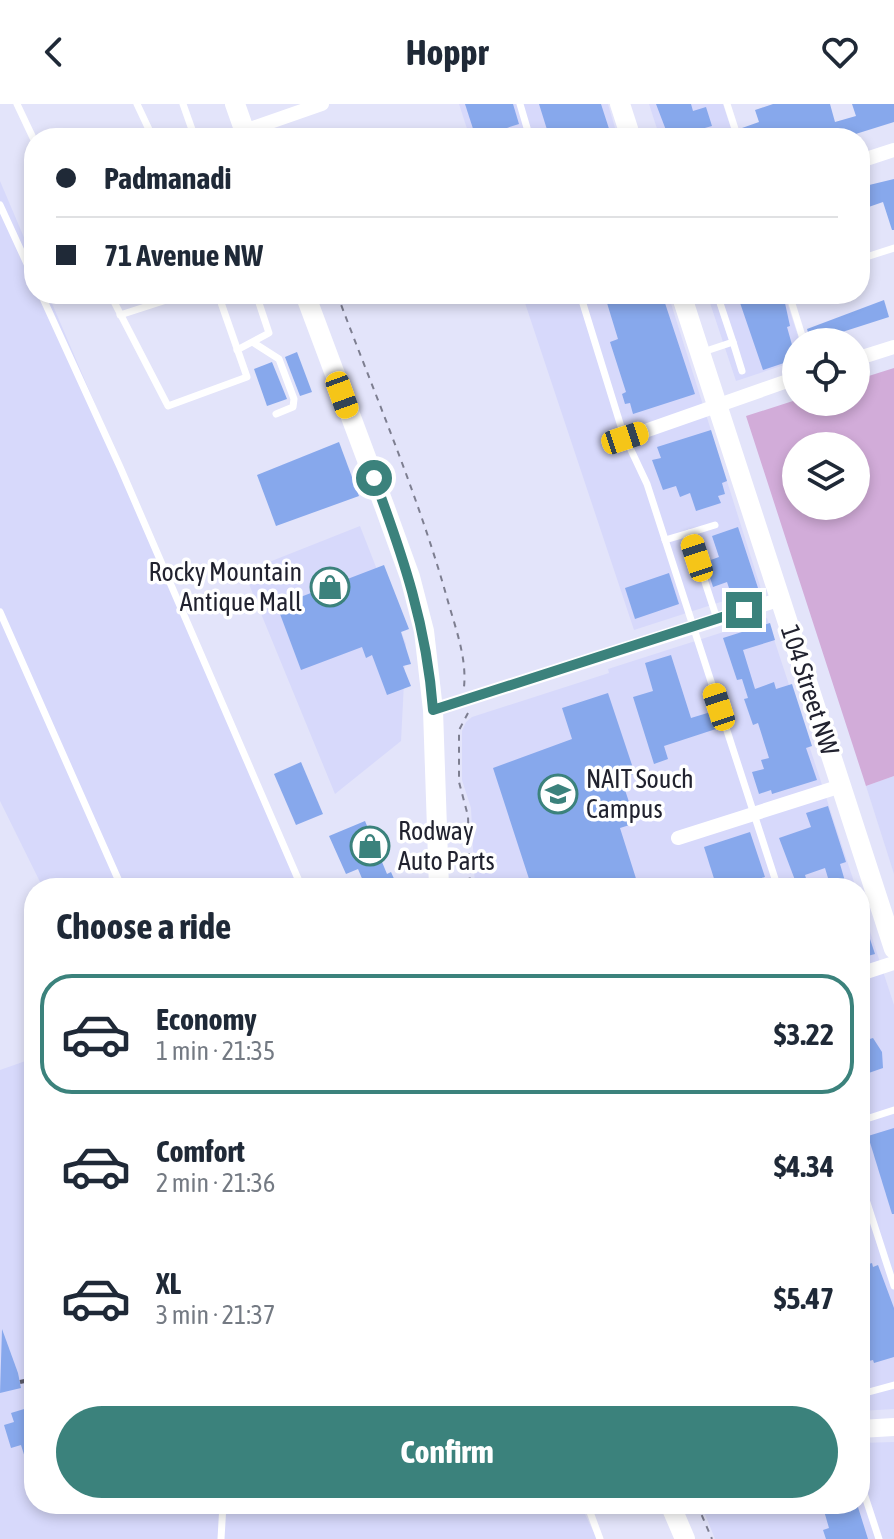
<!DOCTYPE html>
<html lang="en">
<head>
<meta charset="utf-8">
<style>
  :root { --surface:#fff; --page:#f6f6f7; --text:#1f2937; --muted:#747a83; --line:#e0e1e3; --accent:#3b827c }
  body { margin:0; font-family:"Asap Condensed",sans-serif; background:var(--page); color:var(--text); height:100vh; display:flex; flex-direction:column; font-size:30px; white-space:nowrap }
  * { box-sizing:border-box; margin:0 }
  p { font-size:26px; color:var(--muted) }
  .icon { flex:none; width:44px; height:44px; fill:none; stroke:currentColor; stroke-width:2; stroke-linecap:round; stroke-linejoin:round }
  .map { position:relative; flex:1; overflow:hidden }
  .details { position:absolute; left:24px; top:774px; width:846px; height:636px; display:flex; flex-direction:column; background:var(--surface); border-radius:32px; box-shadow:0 4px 12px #0003 }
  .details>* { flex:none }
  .guide { position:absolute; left:24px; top:24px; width:846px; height:176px; border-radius:32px; box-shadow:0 4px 12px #0003; display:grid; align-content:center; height:176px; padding:0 32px; background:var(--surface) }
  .buttons { position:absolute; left:782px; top:224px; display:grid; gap:16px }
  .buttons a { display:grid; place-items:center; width:88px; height:88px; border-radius:50%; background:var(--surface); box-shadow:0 4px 12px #0003; font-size:40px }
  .end { position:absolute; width:36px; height:36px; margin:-18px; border:10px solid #3b827c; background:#fff; box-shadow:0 0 0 4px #fff }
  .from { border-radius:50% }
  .car { position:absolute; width:24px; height:48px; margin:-24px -12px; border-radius:10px; box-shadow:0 0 6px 2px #0007; background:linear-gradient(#f5c518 24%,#345 0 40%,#f5c518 0 76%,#345 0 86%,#f5c518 0) }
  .guide b { display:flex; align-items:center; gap:28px; height:76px; font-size:30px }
  .guide b+b { border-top:2px solid var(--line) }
  .guide i { width:20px; height:20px; background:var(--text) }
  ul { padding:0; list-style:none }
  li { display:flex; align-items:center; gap:24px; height:120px; margin:0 16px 12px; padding:0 16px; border:4px solid transparent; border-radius:32px }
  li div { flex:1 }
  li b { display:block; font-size:30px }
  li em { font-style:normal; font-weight:700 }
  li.current { border-color:var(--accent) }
  li>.icon { width:72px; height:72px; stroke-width:1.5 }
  h2 { padding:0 32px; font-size:36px; line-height:96px }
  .action { display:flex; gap:16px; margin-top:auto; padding:16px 32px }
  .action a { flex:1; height:92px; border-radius:48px; background:var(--accent); color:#fff; font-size:32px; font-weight:700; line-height:92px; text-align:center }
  header { display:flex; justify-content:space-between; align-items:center; height:104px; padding:0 32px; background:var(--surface); font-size:36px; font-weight:700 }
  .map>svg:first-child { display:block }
</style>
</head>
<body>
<header><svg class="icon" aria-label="back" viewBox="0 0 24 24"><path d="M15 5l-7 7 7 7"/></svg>Hoppr<svg class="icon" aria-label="heart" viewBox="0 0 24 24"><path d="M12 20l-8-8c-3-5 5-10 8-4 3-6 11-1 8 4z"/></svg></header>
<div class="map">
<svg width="894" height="1435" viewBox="0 0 894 1435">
  <rect width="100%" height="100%" fill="#e3e4fa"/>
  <!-- built -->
  <g fill="#d7d9fb">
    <path d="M459,0H608L618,34H470Z"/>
    <path d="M649,0H723L734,34H660Z"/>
    <path d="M0,77L34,157V190H48L302,784H43L0,697Z"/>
    <path d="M522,190H668L761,485L634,526Z"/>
    <path d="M707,190H784L800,238H796V257L736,277Z"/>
    <path d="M360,422L406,540L401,637L335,690L244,468Z"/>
    <path d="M767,514L856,784H475L471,704L462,676V627L466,618L472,613L609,569L608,565Z"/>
    <path d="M894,672V770L866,682Z"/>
    <path d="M860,797L894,901V1305L860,1307Z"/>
    <path d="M34,954V1400H580L597,1435H0V966Z"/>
    <path d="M894,1338V1435H715L701,1400H860V1339Z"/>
  </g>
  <!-- green -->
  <path fill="#d2acd9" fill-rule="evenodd" d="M894,264V672L866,682L746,312L796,296V298H856V276ZM796,342H856V402H796Z"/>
  <!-- building -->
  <g fill="#87a8ec">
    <path d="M465,0H513L519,20L476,34Z"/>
    <path d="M539,0H601L612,34H554L553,30L549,32Z"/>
    <path d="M656,0H691L693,7L706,3L712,22L669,34Z"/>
    <path d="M773,0H830L835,18L856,12L852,0H894V18L846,33L844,26L819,34H745L742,24L759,18L755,6Z"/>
    <path d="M894,75V126H892L883,98L860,106V94L863,93L861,85L865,82Z"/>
    <path d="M634,190H662L695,290L633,310L630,299L625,300L622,290L626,288L610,238L618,235L607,199Z"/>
    <path d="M737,190H783L790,222L787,223L796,255L763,266Z"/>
    <path d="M884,196L889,213L811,238L807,225Z"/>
    <path d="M297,248L312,288L300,292L285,253Z"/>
    <path d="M272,258L287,295L267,302L254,265Z"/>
    <path d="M711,326L727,377L722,379L725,390L718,392L721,399L696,407L690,389L680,393L676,382L663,386L652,356L661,354L657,343Z"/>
    <path d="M339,338L359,392L276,422L257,371Z"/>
    <path d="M738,423L758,484L732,493L727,478L713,483L705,458L719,453L712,432Z"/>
    <path d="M384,461L409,525L401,528L411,560L403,562L411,582L387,591L372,551L366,554L362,543L301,566L277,502Z"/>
    <path d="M669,469L679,500L635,515L625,484Z"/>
    <path d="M770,519L775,536L743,546L755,585L774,578L776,585L792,580L812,642L806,644L817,676L772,690L771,686L759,690L752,668L764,665L761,656L769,654L758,619L753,621L744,595L748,594L742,575L737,576L723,534Z"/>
    <path d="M671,551L691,614L714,607L719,624L664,642L668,655L654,660L633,593L653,587L645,559Z"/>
    <path d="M608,589L635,670L621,674L636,719L620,724L639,784H532L493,664L572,635L562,604Z"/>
    <path d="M301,658L323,710L296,721L274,670Z"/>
    <path d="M828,702L846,758L840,760L847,784H831L825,764L805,771L809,784H798L779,734L811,723L806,709Z"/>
    <path d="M365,717L387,770L391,768L395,777L379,784H366L358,765L346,770L329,732Z"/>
    <path d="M750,728L765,773L729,784H717L704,743Z"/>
    <path d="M860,811H862L875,850L860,854Z"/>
    <path d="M873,934L882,948L883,964L860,972V938Z"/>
    <path d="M894,1024V1110H892L868,1032Z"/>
    <path d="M872,1159L873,1163L878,1161L894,1204V1253L874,1259L873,1256L869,1257L860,1230V1163Z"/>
    <path d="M2,1225L18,1269L21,1284L0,1289Z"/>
    <path d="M34,1302V1376H32L21,1341L11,1344L4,1321L14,1318L11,1309Z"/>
    <path d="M822,1400H857L868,1435H826L823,1426L829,1424Z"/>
  </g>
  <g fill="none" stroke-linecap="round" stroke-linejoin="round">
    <!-- path -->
    <g stroke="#7d7e90" stroke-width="2" stroke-dasharray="6 6" stroke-linecap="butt">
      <path d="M337,190C375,291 418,391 447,494C455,523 467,553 464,583"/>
      <path d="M468,609L459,626V678L468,712L470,784"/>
      <path d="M697,1400L712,1435"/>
    </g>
    <!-- service -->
    <g stroke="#fff" stroke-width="7">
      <path d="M17,0L34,36"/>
      <path d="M137,0L153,34"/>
      <path d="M183,0L195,34"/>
      <path d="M520,0L530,34"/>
      <path d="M727,0L738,34"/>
      <path d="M0,101L34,175"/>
      <path d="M860,155L894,144"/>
      <path d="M41,190L120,363L302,784"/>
      <path d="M110,190L168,302L247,273L218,190"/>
      <path d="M580,190L623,329L647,380L778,784"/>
      <path d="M789,190L804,238"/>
      <path d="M120,211L185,190"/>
      <path d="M733,238L742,267"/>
      <path d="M254,239L279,255L294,295L293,303L276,310"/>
      <path d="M237,246L269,229L256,190"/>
      <path d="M703,248L733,238L717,190"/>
      <path d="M715,421L689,429L717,515"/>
      <path d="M665,436L689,429"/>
      <path d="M0,508L122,784"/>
      <path d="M860,1017L894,1006"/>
      <path d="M860,1077L894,1182"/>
      <path d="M860,1276L865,1289L867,1322"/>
      <path d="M865,1289L894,1281"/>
      <path d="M860,1377L879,1435"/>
      <path d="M587,1400L600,1435"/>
      <path d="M780,1400L781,1403"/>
      <path d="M221,1435L223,1400"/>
    </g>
    <!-- minor -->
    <g stroke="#fff" stroke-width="14">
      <path d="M244,27L322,0"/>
      <path d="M860,57L894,46"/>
      <path d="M856,255L894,243"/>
      <path d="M625,334L796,274"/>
      <path d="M433,606L781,495"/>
      <path d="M678,734L841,682"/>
      <path d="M860,870L894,859"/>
    </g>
    <!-- tertiary -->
    <path stroke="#fff" stroke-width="18" d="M860,1325L894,1323"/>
    <!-- secondary -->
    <g stroke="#fff" stroke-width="20">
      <path d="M235,0L247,34"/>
      <path d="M620,0L631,34"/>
      <path d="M305,190L385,404L410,473L424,527L433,606L439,784"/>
      <path d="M681,190L894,845"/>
      <path d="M670,1400L685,1435"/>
    </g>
    <!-- rail -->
    <path stroke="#595a69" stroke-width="4" stroke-dasharray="12 6" stroke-linecap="butt" d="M20,1278L34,1275"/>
  </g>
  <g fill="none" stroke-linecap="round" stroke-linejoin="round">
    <!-- route -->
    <path stroke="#3b827c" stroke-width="10" d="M374,374C403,452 427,523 433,606L744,506"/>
  </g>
  <!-- icons -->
  <defs>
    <symbol id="shop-ring" viewBox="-11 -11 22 22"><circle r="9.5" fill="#fff" stroke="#3b827c" stroke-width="1.5"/><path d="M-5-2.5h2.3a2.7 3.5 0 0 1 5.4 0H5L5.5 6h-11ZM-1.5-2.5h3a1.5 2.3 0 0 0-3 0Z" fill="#3b827c"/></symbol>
    <symbol id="university-ring" viewBox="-11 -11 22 22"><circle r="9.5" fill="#fff" stroke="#3b827c" stroke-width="1.5"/><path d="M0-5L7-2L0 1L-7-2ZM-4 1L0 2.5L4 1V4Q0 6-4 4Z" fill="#3b827c"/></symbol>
  </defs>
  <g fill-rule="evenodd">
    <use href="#shop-ring" x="308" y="461" width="44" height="44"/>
    <use href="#university-ring" x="536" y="668" width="44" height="44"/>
    <use href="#shop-ring" x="348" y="720" width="44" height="44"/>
  </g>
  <g text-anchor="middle" stroke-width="7" stroke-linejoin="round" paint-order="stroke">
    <!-- poi labels -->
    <g font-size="26" fill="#21222f" stroke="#fff" text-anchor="start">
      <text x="302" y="477" text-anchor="end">Rocky Mountain<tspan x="302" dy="30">Antique Mall</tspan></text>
      <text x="586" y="684">NAIT Souch<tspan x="586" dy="30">Campus</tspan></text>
      <text x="398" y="736">Rodway<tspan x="398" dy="30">Auto Parts</tspan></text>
    </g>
    <!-- street labels -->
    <g font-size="26" fill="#21222f" stroke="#fff">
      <text transform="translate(810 586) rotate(72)" y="9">104 Street NW</text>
    </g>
  </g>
</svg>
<div class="buttons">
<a><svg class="icon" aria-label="locate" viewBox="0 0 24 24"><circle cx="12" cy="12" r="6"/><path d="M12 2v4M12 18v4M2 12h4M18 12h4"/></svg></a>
<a><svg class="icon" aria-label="layers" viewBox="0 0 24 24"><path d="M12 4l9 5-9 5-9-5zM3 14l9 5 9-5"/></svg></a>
</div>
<i class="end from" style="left:374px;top:374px"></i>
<i class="end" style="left:744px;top:506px"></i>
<i class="car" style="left:342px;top:291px;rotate:160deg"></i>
<i class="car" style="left:625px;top:334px;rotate:72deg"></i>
<i class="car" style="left:697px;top:454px;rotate:342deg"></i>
<i class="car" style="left:719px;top:603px;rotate:342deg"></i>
<div class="guide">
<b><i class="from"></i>Padmanadi</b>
<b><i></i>71 Avenue NW</b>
</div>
<section class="details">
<h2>Choose a ride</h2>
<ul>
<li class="current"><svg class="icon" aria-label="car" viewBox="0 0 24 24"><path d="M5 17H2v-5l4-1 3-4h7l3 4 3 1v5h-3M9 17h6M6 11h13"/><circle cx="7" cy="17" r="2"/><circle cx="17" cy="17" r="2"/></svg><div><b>Economy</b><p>1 min · 21:35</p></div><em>$3.22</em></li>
<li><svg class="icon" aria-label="car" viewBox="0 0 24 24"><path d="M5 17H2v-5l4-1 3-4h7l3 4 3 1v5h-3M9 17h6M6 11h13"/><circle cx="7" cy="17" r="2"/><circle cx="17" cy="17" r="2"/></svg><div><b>Comfort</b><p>2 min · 21:36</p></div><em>$4.34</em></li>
<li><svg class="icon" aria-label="car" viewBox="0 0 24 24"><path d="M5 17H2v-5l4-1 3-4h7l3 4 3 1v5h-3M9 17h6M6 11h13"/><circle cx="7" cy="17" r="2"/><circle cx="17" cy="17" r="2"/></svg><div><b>XL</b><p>3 min · 21:37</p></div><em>$5.47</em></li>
</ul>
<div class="action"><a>Confirm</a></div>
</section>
</div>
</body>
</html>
